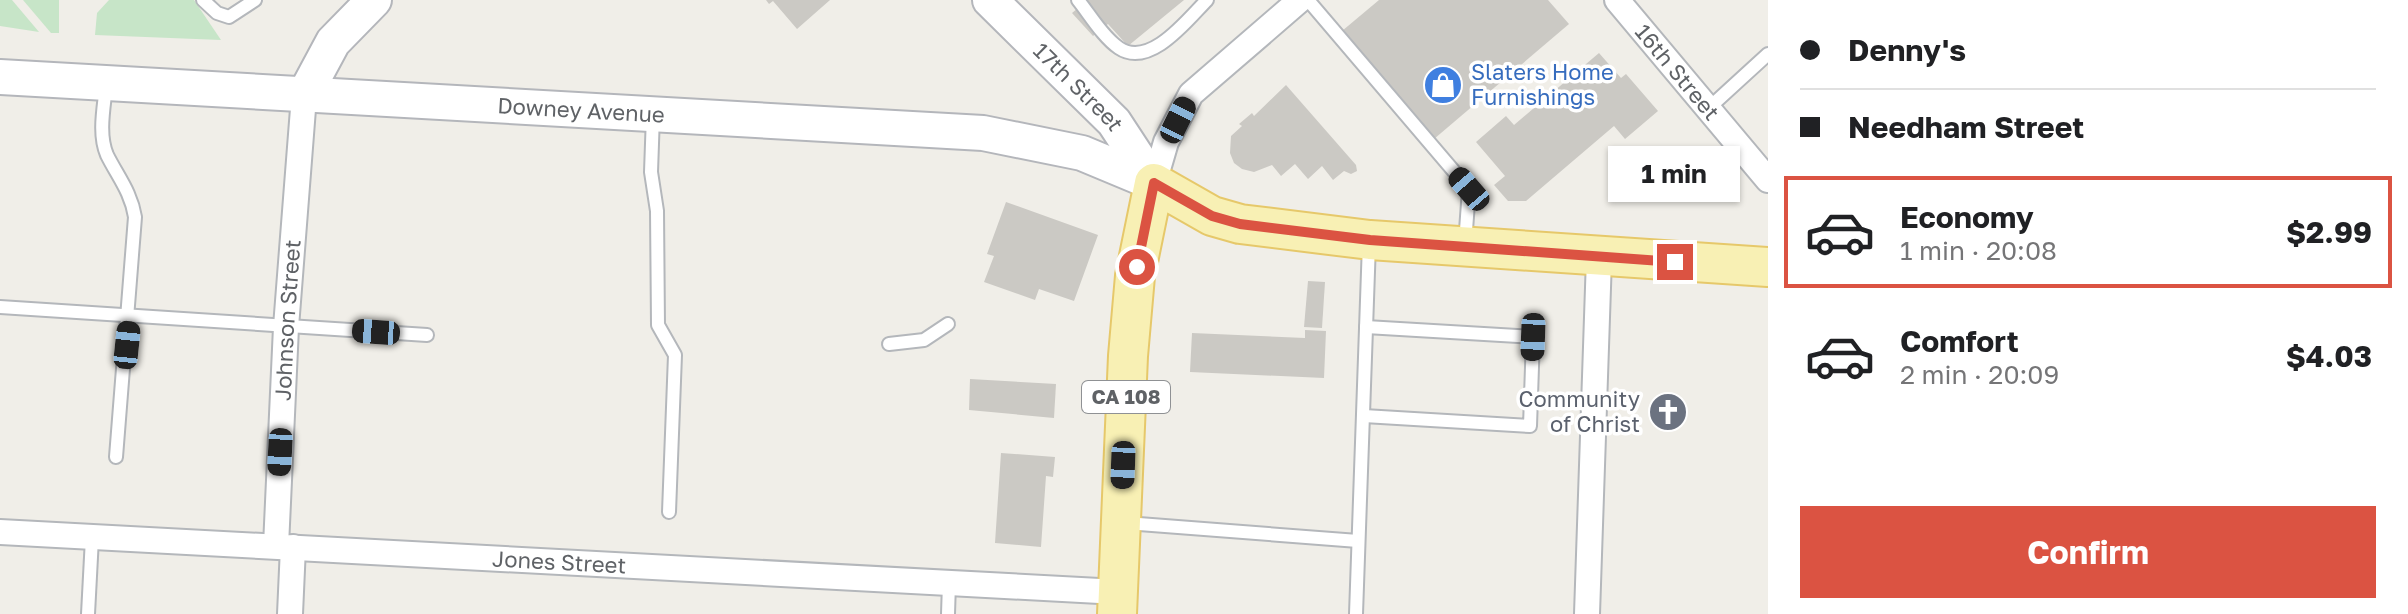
<!DOCTYPE html>
<html lang="en">
<head>
<meta charset="utf-8">
<style>
  :root { --surface:#fff; --page:#f2f2f2; --text:#202124; --muted:#757577; --line:#e0e0e0; --accent:#db5342 }
  body { margin:0; font-family:"Golos Text",sans-serif; background:var(--page); color:var(--text); height:100vh; display:flex; flex-direction:column; font-size:30px; white-space:nowrap }
  * { box-sizing:border-box; margin:0 }
  p { font-size:26px; color:var(--muted) }
  .icon { flex:none; width:44px; height:44px; fill:none; stroke:currentColor; stroke-width:2; stroke-linecap:round; stroke-linejoin:round }
  .map { position:relative; flex:1; overflow:hidden }
  .sheet { display:flex; flex-direction:column; background:var(--surface); width:640px }
  .sheet>* { flex:none }
  .guide { display:grid; align-content:center; height:176px; padding:0 32px; background:var(--surface) }
  .end { position:absolute; width:36px; height:36px; margin:-18px; border:10px solid #db5342; background:#fff; box-shadow:0 0 0 4px #fff }
  .from { border-radius:50% }
  .bubble { position:absolute; height:56px; border-radius:0px; background:var(--surface); box-shadow:0 2px 6px #0004; font-size:26px; font-weight:700; line-height:56px; text-align:center }
  .car { position:absolute; width:24px; height:48px; margin:-24px -12px; border-radius:10px; box-shadow:0 0 6px 2px #0007; background:linear-gradient(#222 24%,#8ab4d8 0 40%,#222 0 76%,#8ab4d8 0 86%,#222 0) }
  .guide b { display:flex; align-items:center; gap:28px; height:76px; font-size:30px }
  .guide b+b { border-top:2px solid var(--line) }
  .guide i { width:20px; height:20px; background:var(--text) }
  ul { padding:0; list-style:none }
  li { display:flex; align-items:center; gap:24px; height:112px; margin:0 16px 12px; padding:0 16px; border:4px solid transparent; border-radius:0px }
  li div { flex:1 }
  li b { display:block; font-size:30px }
  li em { font-style:normal; font-weight:700 }
  li.active { border-color:var(--accent) }
  li>.icon { width:72px; height:72px; stroke-width:1.5 }
  .action { display:flex; gap:16px; margin-top:auto; padding:16px 32px }
  .action a { flex:1; height:92px; border-radius:0px; background:var(--accent); color:#fff; font-size:32px; font-weight:700; line-height:92px; text-align:center }
  main { display:flex; flex:1; min-height:0 }
  .map>svg:first-child { display:block }
</style>
</head>
<body>
<main>
<div class="map">
<svg width="1768" height="614" viewBox="0 0 1768 614">
  <rect width="100%" height="100%" fill="#f0eee8"/>
  <!-- green -->
  <g fill="#c7e5c8">
    <path d="M0,0H12L39,32L0,26Z"/>
    <path d="M23,0H59V33H51Z"/>
    <path d="M109,0H194L221,40L95,35L97,13Z"/>
  </g>
  <!-- building -->
  <g fill="#cbc9c4">
    <path d="M766,0H830L797,29L773,1L769,4Z"/>
    <path d="M1088,0H1184L1128,46L1108,24L1093,36L1072,13Z"/>
    <path d="M1379,0H1548L1569,24L1434,139L1342,31Z"/>
    <path d="M1599,53L1621,78L1626,74L1658,111L1625,139L1614,126L1526,201H1508L1494,185L1505,176L1476,142L1506,116L1514,125Z"/>
    <path d="M1286,85L1356,165L1357,171L1351,174L1344,171L1333,180L1322,166L1308,179L1295,164L1281,176L1272,165L1254,172L1242,169L1234,163L1230,153L1231,136L1242,126L1239,124L1252,113L1254,116Z"/>
    <path d="M1006,202L1098,235L1074,301L1039,289L1035,300L984,282L994,256L987,254Z"/>
    <path d="M1308,281L1325,282L1322,328L1304,327Z"/>
    <path d="M1305,330L1326,331L1324,378L1190,372L1192,333L1305,338Z"/>
    <path d="M970,379L1056,384L1054,418L969,410Z"/>
    <path d="M1001,453L1055,457L1053,477L1046,476L1041,547L995,543Z"/>
  </g>
  <g fill="none" stroke-linecap="round" stroke-linejoin="round">
    <defs>
      <g id="lane">
        <path d="M203,0L217,13L229,17L255,0"/>
        <path d="M1078,0C1090,15 1103,37 1119,48C1150,69 1188,19 1207,0"/>
        <path d="M1308,0L1469,189L1465,244"/>
        <path d="M106,86C104,107 98,134 107,155C118,177 131,192 135,217L116,457"/>
        <path d="M1710,107L1768,54"/>
        <path d="M653,115L651,172L657,211L658,325L675,355L669,512"/>
        <path d="M0,307L427,335"/>
        <path d="M889,344L924,340L948,324"/>
        <path d="M1364,416L1530,426L1533,337L1366,327"/>
        <path d="M1126,523L1358,541"/>
        <path d="M88,614L92,538"/>
        <path d="M948,614L949,583"/>
        <path d="M1356,614L1369,243"/>
      </g>
      <g id="street">
        <path id="s1" d="M1617,0L1768,180"/>
        <path d="M1154,183L1166,142L1191,94L1300,0"/>
        <path id="s2" d="M0,532L1118,592"/>
        <path id="s3" d="M276,546L286,327L304,96"/>
        <path d="M290,614L293,547"/>
        <path d="M1587,614L1599,258"/>
      </g>
      <g id="secondary">
        <path id="s4" d="M990,0L1114,122L1154,183"/>
        <path id="s5" d="M0,77L983,133L1082,153L1154,183"/>
        <path d="M304,96L333,42L374,0"/>
      </g>
      <path id="primary" d="M1117,614L1128,356L1135,276L1154,183L1212,216L1240,224L1370,240L1768,267"/>
    </defs>
    <!-- lane casing -->
    <use href="#lane" stroke="#b4b7bb" stroke-width="16"/>
    <!-- street casing -->
    <use href="#street" stroke="#b4b7bb" stroke-width="28"/>
    <!-- secondary casing -->
    <use href="#secondary" stroke="#b4b6bb" stroke-width="38"/>
    <!-- primary casing -->
    <use href="#primary" stroke="#e6c86a" stroke-width="42"/>
    <!-- lane -->
    <use href="#lane" stroke="#fff" stroke-width="12"/>
    <!-- street -->
    <use href="#street" stroke="#fff" stroke-width="24"/>
    <!-- secondary -->
    <use href="#secondary" stroke="#fff" stroke-width="34"/>
    <!-- primary -->
    <use href="#primary" stroke="#f8f0b4" stroke-width="38"/>
  </g>
  <g fill="none" stroke-linecap="round" stroke-linejoin="round">
    <!-- route -->
    <path stroke="#db5342" stroke-width="10" d="M1137,267L1154,183L1212,216L1240,224L1370,240L1675,262"/>
  </g>
  <!-- icons -->
  <defs>
    <symbol id="shop-disc" viewBox="-11 -11 22 22"><circle r="9.5" fill="#3f7fe0" stroke="#fff"/><path d="M-5-2.5h2.3a2.7 3.5 0 0 1 5.4 0H5L5.5 6h-11ZM-1.5-2.5h3a1.5 2.3 0 0 0-3 0Z" fill="#fff"/></symbol>
    <symbol id="church-disc" viewBox="-11 -11 22 22"><circle r="9.5" fill="#6b7280" stroke="#fff"/><path d="M-1.2-6h2.4v3.5h3.3v2.4h-3.3V6h-2.4V-.1h-3.3v-2.4h3.3Z" fill="#fff"/></symbol>
  </defs>
  <g fill-rule="evenodd">
    <use href="#shop-disc" x="1421" y="63" width="44" height="44"/>
    <use href="#church-disc" x="1646" y="390" width="44" height="44"/>
  </g>
  <g text-anchor="middle" stroke-width="7" stroke-linejoin="round" paint-order="stroke">
    <!-- shield labels -->
    <rect fill="#fff" stroke="#8f9194" stroke-width="2" x="1082" y="381" width="88" height="32" rx="6"/>
    <g font-size="20" font-weight="bold" fill="#5f6266">
      <text x="1126" y="404">CA 108</text>
    </g>
    <!-- street labels -->
    <g font-size="22" fill="#5f6266" stroke="#fff">
      <text dy="8" stroke="none"><textPath href="#s1" startOffset="94">16th Street</textPath></text>
      <text dy="8" stroke="none"><textPath href="#s4" startOffset="124">17th Street</textPath></text>
      <text dy="8" stroke="none"><textPath href="#s5" startOffset="582">Downey Avenue</textPath></text>
      <text dy="8" stroke="none"><textPath href="#s3" startOffset="226">Johnson Street</textPath></text>
      <text dy="8" stroke="none"><textPath href="#s2" startOffset="560">Jones Street</textPath></text>
    </g>
    <!-- shop labels -->
    <g font-size="22" fill="#366cbe" stroke="#fff" text-anchor="start">
      <text x="1471" y="80">Slaters Home<tspan x="1471" dy="25">Furnishings</tspan></text>
    </g>
    <!-- worship labels -->
    <g font-size="22" fill="#5b616d" stroke="#fff" text-anchor="end">
      <text x="1640" y="407">Community<tspan x="1640" dy="25">of Christ</tspan></text>
    </g>
  </g>
</svg>
<i class="end from" style="left:1137px;top:267px"></i>
<i class="end" style="left:1675px;top:262px"></i>
<div class="bubble" style="left:1608px;top:146px;width:132px">1 min</div>
<i class="car" style="left:1178px;top:120px;rotate:26deg"></i>
<i class="car" style="left:1469px;top:189px;rotate:319deg"></i>
<i class="car" style="left:376px;top:332px;rotate:274deg"></i>
<i class="car" style="left:1533px;top:337px;rotate:182deg"></i>
<i class="car" style="left:127px;top:345px;rotate:6deg"></i>
<i class="car" style="left:280px;top:452px;rotate:183deg"></i>
<i class="car" style="left:1123px;top:465px;rotate:182deg"></i>
</div>
<section class="sheet">
<div class="guide">
<b><i class="from"></i>Denny's</b>
<b><i></i>Needham Street</b>
</div>
<ul>
<li class="active"><svg class="icon" aria-label="car" viewBox="0 0 24 24"><path d="M5 17H2v-5l4-1 3-4h7l3 4 3 1v5h-3M9 17h6M6 11h13"/><circle cx="7" cy="17" r="2"/><circle cx="17" cy="17" r="2"/></svg><div><b>Economy</b><p>1 min · 20:08</p></div><em>$2.99</em></li>
<li><svg class="icon" aria-label="car" viewBox="0 0 24 24"><path d="M5 17H2v-5l4-1 3-4h7l3 4 3 1v5h-3M9 17h6M6 11h13"/><circle cx="7" cy="17" r="2"/><circle cx="17" cy="17" r="2"/></svg><div><b>Comfort</b><p>2 min · 20:09</p></div><em>$4.03</em></li>
</ul>
<div class="action"><a>Confirm</a></div>
</section>
</main>
</body>
</html>
